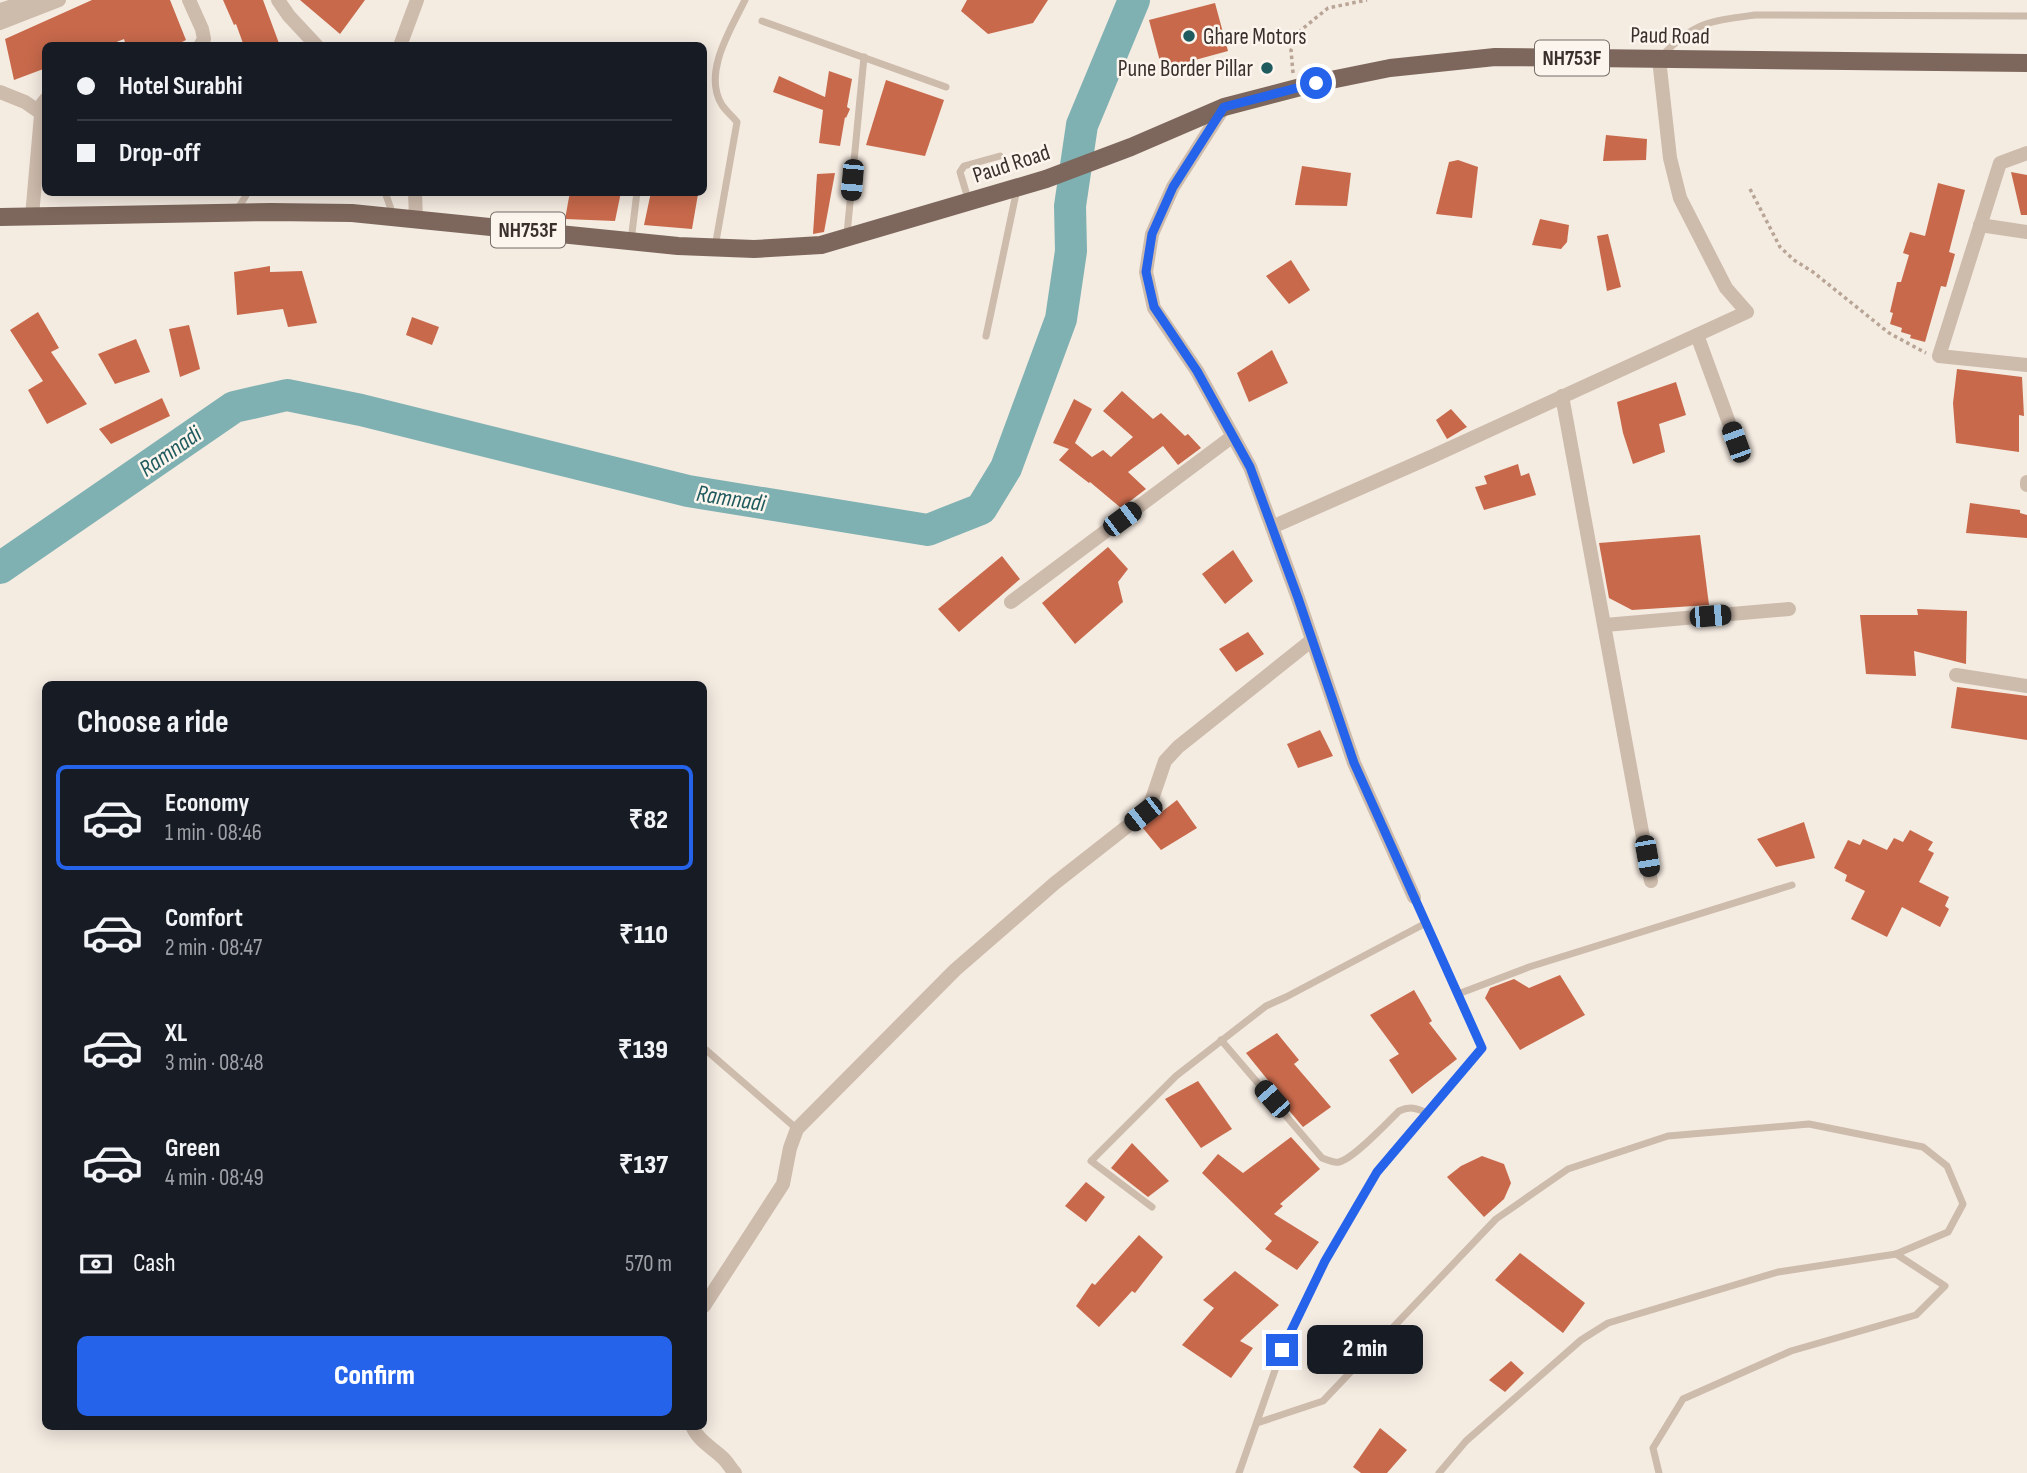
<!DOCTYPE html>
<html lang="en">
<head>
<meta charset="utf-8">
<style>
  :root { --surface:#171b24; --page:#20242c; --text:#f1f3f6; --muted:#9ea1a6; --line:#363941; --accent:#2563eb }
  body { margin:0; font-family:"Sofia Sans Condensed",sans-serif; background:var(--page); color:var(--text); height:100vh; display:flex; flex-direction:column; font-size:26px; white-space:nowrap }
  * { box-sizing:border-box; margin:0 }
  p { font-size:23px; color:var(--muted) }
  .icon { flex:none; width:38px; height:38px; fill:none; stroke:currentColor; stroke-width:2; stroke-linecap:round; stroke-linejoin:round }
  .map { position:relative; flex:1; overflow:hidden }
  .sheet { position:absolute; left:42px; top:681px; width:665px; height:749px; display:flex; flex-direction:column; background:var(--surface); border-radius:10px; box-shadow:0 4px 18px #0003 }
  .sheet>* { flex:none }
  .banner { position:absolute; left:42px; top:42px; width:665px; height:154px; border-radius:10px; box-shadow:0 4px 18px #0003; display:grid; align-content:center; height:154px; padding:0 35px; background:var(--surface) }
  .end { position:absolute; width:32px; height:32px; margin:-16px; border:9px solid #2563eb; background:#fff; box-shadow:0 0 0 4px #fff }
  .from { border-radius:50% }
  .bubble { position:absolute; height:49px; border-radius:10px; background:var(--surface); box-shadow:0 4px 18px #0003; font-size:23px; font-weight:800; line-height:49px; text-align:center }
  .car { position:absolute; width:21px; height:42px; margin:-21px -10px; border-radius:9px; box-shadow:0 0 5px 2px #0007; background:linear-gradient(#222 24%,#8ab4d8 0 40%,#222 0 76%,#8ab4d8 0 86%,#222 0) }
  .banner b { display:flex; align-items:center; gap:24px; height:66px; font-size:26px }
  .banner b+b { border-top:2px solid var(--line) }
  .banner i { width:18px; height:18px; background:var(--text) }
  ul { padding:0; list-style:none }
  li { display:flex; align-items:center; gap:21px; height:105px; margin:0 14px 10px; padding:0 21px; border:4px solid transparent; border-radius:10px }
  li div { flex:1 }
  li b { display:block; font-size:26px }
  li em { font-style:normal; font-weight:800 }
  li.selected { border-color:var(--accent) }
  li>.icon { width:63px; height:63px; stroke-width:1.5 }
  h2 { padding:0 35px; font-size:32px; line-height:84px }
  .pay { display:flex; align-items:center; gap:18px; height:77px; padding:0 35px; font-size:26px }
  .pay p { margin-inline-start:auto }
  .button { display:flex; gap:14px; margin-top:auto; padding:14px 35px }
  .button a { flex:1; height:80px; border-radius:10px; background:var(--accent); color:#fff; font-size:28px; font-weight:800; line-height:80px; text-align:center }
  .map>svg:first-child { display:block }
</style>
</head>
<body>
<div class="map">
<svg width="2027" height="1473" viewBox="0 0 2027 1473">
  <rect width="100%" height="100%" fill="#f4ebe1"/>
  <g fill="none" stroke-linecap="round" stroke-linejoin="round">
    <!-- river -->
    <path stroke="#7fb0b2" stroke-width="32" d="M0,568L234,407L287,395L361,410L688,491L928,530L981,509L1006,468L1061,319L1071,251L1070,206L1082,125L1134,0"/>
  </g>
  <!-- building -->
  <g fill="#c8694b">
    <path d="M92,0H170L186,40L174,46H126L124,39L107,46H46V68L14,80L5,39Z"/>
    <path d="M223,0H263L280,46H244L236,24L234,25Z"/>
    <path d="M300,0H365L340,34Z"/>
    <path d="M967,0H1048L1033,23L988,34L961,11Z"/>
    <path d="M1215,3L1228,51L1162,69L1149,20Z"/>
    <path d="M829,71L852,79L847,107L850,109L846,118L845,117L840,146L819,143L823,110L773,92L779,76L825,97Z"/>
    <path d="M886,80L944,100L925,156L866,145Z"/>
    <path d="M1606,135L1647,139L1646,160L1603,161Z"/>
    <path d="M1458,160L1478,167L1472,218L1436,214L1449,162Z"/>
    <path d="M1302,166L1351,173L1347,206L1295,205Z"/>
    <path d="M2011,172L2027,175V215H2021Z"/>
    <path d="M835,173L824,232L813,234L817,174Z"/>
    <path d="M1938,183L1965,190L1949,252L1955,254L1946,287L1941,286L1925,342L1910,338L1911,335L1901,332L1902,328L1890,324L1893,313L1890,312L1897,282H1901L1909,255L1903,253L1910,232L1925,236Z"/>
    <path d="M570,192H621L615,221L565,219Z"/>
    <path d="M651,192L698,194L692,229L644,225Z"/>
    <path d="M1540,219L1569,225L1567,242L1561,249L1532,245Z"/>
    <path d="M1608,234L1621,287L1607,291L1597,236Z"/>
    <path d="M1291,260L1310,290L1289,304L1266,276Z"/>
    <path d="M270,266V272L302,271L317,323L288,327L283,309L237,315L234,272Z"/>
    <path d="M38,312L59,348L51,352L87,404L47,424L28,390L43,381L10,330Z"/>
    <path d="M412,317L439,327L432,345L406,335Z"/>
    <path d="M189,325L200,369L180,377L169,329Z"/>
    <path d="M136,339L150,372L115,384L98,354Z"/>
    <path d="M1272,350L1288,383L1249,402L1237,373Z"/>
    <path d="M1957,369L2022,377L2024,416L2019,415V452L1956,443L1953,403Z"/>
    <path d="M1676,382L1686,415L1659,424L1665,452L1633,464L1623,433L1617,402Z"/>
    <path d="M1122,391L1153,419L1161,413L1185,436L1188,434L1201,448L1178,465L1163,446L1128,472L1146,489L1121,508L1090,482L1089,483L1059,460L1069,449L1053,443L1074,399L1092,409L1075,443L1092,457L1103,450L1111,457L1133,437L1103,411Z"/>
    <path d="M162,398L170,416L111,444L99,429Z"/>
    <path d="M1451,409L1467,427L1447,439L1436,420Z"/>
    <path d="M1518,464L1521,476L1529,473L1536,495L1484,510L1475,487L1487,484L1484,476Z"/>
    <path d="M1970,503L2020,510V513L2027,515V538L1966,533Z"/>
    <path d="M1700,535L1709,605L1632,610L1609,598L1599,543Z"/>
    <path d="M1108,547L1128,569L1118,582L1123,602L1075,644L1042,603Z"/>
    <path d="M1233,550L1253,581L1225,604L1202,574Z"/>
    <path d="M1002,556L1020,579L959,632L938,609Z"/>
    <path d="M1917,609L1967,611L1966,664L1914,651L1916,676L1866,674L1860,615H1918Z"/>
    <path d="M1248,632L1264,654L1236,672L1219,649Z"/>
    <path d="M1957,687L2027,696V740L1951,728Z"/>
    <path d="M1320,730L1333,756L1298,768L1287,744Z"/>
    <path d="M1177,800L1197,828L1161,850L1142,827Z"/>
    <path d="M1804,822L1815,858L1776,867L1757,839Z"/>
    <path d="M1910,830L1933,842L1928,850L1934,853L1919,882L1949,897L1945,906L1949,909L1940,927L1902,907L1887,937L1851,919L1865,891L1845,881L1847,875L1834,868L1848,840L1860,845L1863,839L1887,850L1894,838L1903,842Z"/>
    <path d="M1560,975L1585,1015L1520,1050L1485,998L1490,988L1514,979L1529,988Z"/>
    <path d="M1414,990L1432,1021L1429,1023L1457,1059L1412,1094L1389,1060L1399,1054L1370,1015Z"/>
    <path d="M1277,1033L1299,1060L1294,1064L1331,1107L1303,1127L1281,1101L1283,1099L1246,1053Z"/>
    <path d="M1198,1081L1232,1129L1201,1148L1165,1099Z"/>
    <path d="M1291,1137L1320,1169L1280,1204L1283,1206L1274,1214L1319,1242L1297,1270L1265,1249L1272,1241L1202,1173L1218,1154L1243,1173Z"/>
    <path d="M1132,1143L1169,1181L1148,1197L1111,1168Z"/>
    <path d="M1482,1156L1504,1164L1511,1183L1504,1199L1484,1217L1447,1177L1461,1166Z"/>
    <path d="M1086,1182L1105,1197L1086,1222L1065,1206Z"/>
    <path d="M1139,1235L1163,1257L1135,1293L1132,1291L1099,1327L1076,1306L1092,1283L1095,1285Z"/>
    <path d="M1520,1253L1585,1303L1563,1333L1495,1280Z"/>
    <path d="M1235,1271L1279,1305L1240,1341L1253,1348L1231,1378L1182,1345L1214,1308L1203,1300Z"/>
    <path d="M1511,1361L1524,1373L1505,1392L1489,1380Z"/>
    <path d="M1380,1428L1407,1450L1387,1473H1361L1353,1467Z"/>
  </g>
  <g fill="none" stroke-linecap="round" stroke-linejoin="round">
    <!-- path -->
    <g stroke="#b9a596" stroke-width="3.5" stroke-dasharray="3.5 3.5" stroke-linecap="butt">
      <path d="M1293,73L1291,50L1301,30L1328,8L1367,0"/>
      <path d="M1750,189L1780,247L1794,260L1813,272L1889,333L1926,353"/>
    </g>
    <!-- lane -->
    <g stroke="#cdbbac" stroke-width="7">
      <path d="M762,21L946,87"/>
      <path d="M1662,56C1694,22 1710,21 1755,15L2027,16"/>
      <path d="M385,192L393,215"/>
      <path d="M969,202L960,172L964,166L1000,156"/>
      <path d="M236,212L248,192"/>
      <path d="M847,234L864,57"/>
      <path d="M631,241L637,192"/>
      <path d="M715,247L737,122C732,116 726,111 722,105C702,73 731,29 745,0"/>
      <path d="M986,336L1017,189"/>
      <path d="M1458,994L1529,967L1792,885"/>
      <path d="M1221,1040L1322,1158C1327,1160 1333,1163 1339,1162C1353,1159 1387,1123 1399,1111C1410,1106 1416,1108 1427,1113"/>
      <path d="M706,1050L797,1129"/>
      <path d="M1152,1207L1091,1161L1176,1076L1266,1006L1286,997L1426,923"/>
      <path d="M1257,1423L1323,1401L1496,1219L1568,1169L1668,1136L1809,1124L1923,1147L1947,1166L1963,1204L1948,1232L1896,1254L1945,1286L1916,1315L1791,1351L1683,1399L1653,1448L1659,1473"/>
      <path d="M1239,1473L1282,1350L1325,1261L1377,1172L1482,1048L1414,897"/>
      <path d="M1439,1473L1466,1441L1581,1340L1608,1323L1778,1272L1896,1254"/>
    </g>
    <!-- street -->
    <g stroke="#cdbbac" stroke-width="14">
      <path d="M189,0L202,29L204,39L200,46"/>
      <path d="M278,0L289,16L317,46"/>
      <path d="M0,10L32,0"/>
      <path d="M0,23L59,0"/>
      <path d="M400,46L417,0"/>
      <path d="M0,92L25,102L41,113"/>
      <path d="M1224,107L1173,187L1152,234L1146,272L1154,308L1197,371L1250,467L1298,598L1354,763L1414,897"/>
      <path d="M2027,153L2000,163L1939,356L2027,365"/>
      <path d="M415,192L416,219"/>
      <path d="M32,216L42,104L46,99"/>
      <path d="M1980,225L2027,232"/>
      <path d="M1697,335L1736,442"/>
      <path d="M1562,396L1651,881"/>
      <path d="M2027,485V482"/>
      <path d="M1272,527L1433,456L1747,312L1726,288L1680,198L1670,158L1659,59"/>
      <path d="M1011,602L1233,436"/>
      <path d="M1605,625L1789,609"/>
      <path d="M1956,675L2027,686"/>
      <path d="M704,1306L783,1184L790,1148L797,1129L955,970L1055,883L1143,814L1152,799L1165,761L1178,747L1312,640"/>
      <path d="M692,1426C698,1441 713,1448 724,1459C728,1463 731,1469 735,1473"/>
    </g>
    <!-- primary -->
    <path stroke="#7d675c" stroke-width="18" d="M0,217L271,212L352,213L678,246L754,249L821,245L1046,179L1131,147L1224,107L1316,83L1390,68L1495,57L2027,63"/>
  </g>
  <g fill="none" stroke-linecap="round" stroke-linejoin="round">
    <!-- route -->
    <path stroke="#2563eb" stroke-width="9" d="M1282,1350L1325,1261L1377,1172L1482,1048L1354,763L1298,598L1250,467L1197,371L1154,307L1146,272L1152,234L1173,187L1224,107L1316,83"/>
  </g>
  <!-- markers -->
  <g fill="#1f5a5e" stroke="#fbf5ee" stroke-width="2.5">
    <circle cx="1189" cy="36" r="7"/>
    <circle cx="1267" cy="68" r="7"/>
  </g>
  <g text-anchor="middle" stroke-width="5" stroke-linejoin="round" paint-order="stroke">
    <!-- shield labels -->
    <g fill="#fbf5ee" stroke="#756b66" stroke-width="2">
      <rect x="1535" y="40.5" width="74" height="35" rx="5"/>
      <rect x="491" y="212.5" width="74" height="35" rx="5"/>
    </g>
    <g font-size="21" font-weight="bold" fill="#3b302b">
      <text x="1572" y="65">NH753F</text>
      <text x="528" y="237">NH753F</text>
    </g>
    <!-- street labels -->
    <g font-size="23" fill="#3b302b" stroke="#fbf5ee">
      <text transform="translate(1670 35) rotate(1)" y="8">Paud Road</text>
      <text transform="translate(1011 163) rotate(-18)" y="8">Paud Road</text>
    </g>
    <!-- poi labels -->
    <g font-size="23" fill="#3b302b" stroke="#fbf5ee" text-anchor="start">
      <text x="1203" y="44">Ghare Motors</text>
      <text x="1253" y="76" text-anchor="end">Pune Border Pillar</text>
    </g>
    <!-- water labels -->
    <g font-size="24" font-style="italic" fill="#1f5a5e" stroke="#fbf5ee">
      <text transform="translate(170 451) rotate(-35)" y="8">Ramnadi</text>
      <text transform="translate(731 498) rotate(9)" y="8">Ramnadi</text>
    </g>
  </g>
</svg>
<i class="end from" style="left:1316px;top:83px"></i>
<i class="end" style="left:1282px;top:1350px"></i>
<div class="bubble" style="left:1307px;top:1325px;width:116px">2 min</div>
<i class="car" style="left:852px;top:180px;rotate:185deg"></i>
<i class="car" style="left:1736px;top:442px;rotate:340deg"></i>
<i class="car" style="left:1122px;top:519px;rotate:53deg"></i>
<i class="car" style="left:1710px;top:616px;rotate:85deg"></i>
<i class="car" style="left:1143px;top:814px;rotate:232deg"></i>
<i class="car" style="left:1647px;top:856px;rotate:170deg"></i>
<i class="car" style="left:1272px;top:1099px;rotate:319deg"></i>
<div class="banner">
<b><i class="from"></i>Hotel Surabhi</b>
<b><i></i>Drop-off</b>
</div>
<section class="sheet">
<h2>Choose a ride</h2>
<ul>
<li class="selected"><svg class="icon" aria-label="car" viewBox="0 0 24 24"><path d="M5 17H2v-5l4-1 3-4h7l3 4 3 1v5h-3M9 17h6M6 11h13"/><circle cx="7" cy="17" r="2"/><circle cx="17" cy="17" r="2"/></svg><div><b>Economy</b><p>1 min · 08:46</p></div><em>₹82</em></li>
<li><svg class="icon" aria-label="car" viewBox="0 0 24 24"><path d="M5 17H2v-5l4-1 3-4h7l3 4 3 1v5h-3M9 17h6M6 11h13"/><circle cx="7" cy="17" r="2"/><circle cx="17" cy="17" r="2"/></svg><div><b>Comfort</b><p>2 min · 08:47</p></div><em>₹110</em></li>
<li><svg class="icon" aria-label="car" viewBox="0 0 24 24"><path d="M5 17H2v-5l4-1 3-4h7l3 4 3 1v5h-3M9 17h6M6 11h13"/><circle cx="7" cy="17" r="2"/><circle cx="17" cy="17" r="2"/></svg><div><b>XL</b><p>3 min · 08:48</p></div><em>₹139</em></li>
<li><svg class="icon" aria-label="car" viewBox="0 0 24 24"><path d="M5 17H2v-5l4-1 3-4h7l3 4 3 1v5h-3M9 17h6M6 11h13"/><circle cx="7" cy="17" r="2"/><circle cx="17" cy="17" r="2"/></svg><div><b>Green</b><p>4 min · 08:49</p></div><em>₹137</em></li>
</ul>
<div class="pay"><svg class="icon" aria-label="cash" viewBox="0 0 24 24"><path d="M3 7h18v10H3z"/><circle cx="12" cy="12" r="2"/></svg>Cash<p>570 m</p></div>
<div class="button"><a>Confirm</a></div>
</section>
</div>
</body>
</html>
